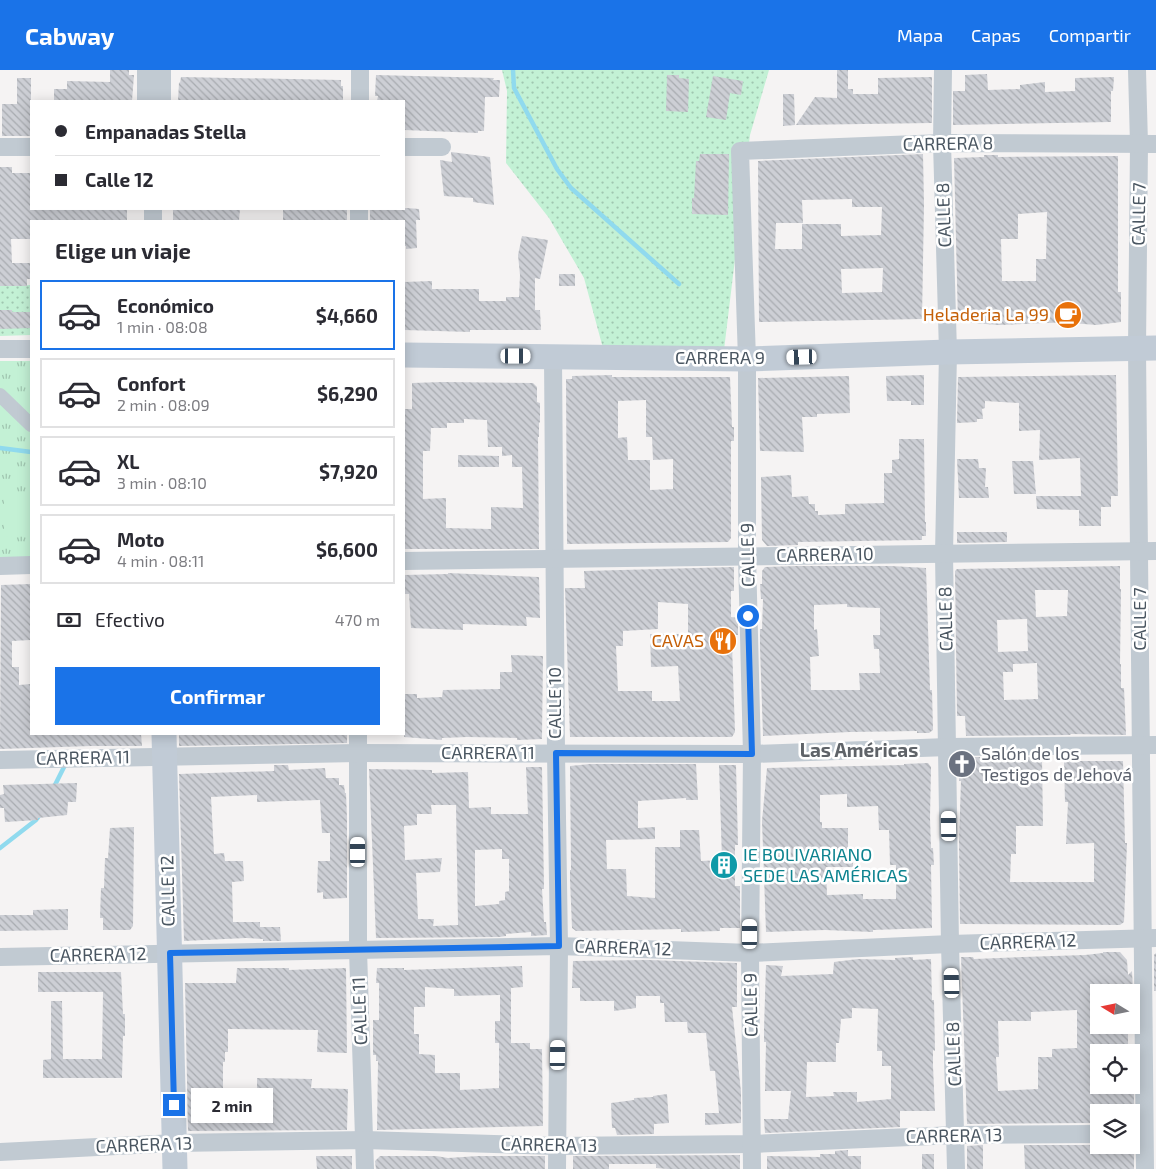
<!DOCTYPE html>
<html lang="es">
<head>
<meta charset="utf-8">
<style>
  :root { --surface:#fff; --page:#f7f7f7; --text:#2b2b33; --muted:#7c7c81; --line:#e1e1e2; --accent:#1a73e8 }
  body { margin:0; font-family:"Exo 2",sans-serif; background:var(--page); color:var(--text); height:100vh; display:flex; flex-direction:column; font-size:19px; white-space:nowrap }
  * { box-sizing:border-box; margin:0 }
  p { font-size:16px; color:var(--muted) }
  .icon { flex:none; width:28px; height:28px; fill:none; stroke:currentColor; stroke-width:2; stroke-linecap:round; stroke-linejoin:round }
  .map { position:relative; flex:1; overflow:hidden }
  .panel { position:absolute; left:30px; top:150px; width:375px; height:515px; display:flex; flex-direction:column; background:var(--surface); border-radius:0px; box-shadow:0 2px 12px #0003 }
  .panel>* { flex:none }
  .hud { position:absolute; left:30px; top:30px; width:375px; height:110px; border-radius:0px; box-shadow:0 2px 12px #0003; display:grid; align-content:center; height:110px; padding:0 25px; background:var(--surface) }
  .needle { width:32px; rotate:280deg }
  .fabs { position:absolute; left:1090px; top:914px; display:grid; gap:10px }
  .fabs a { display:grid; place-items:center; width:50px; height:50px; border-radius:0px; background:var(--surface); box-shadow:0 2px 12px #0003; font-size:25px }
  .end { position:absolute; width:22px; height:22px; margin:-11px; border:6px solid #1a73e8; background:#fff; box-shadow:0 0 0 2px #fff }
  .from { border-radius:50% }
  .bubble { position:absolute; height:35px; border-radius:0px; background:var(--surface); box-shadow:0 2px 12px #0003; font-size:16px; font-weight:700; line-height:35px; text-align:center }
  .car { position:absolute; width:15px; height:30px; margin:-15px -8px; border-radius:6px; box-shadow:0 0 4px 1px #0007; background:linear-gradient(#fff 24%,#345 0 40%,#fff 0 76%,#345 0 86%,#fff 0) }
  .hud b { display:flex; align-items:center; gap:18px; height:48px; font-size:19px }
  .hud b+b { border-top:1px solid var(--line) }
  .hud i { width:12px; height:12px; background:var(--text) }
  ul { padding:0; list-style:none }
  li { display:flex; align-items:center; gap:15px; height:70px; margin:0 10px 8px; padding:0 15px; border:2px solid var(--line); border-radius:0px }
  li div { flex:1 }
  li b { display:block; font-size:19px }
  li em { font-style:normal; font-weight:700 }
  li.current { border-color:var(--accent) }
  li>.icon { width:45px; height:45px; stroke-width:1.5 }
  h2 { padding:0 25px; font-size:22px; line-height:60px }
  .pay { display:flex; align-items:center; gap:12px; height:55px; padding:0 25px; font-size:19px }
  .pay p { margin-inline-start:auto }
  .action { display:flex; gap:10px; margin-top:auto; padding:10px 25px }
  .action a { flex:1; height:58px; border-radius:0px; background:var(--accent); color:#fff; font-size:20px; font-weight:700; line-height:58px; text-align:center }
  header { display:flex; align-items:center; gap:30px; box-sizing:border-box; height:70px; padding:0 25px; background:var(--accent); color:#fff }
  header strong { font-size:24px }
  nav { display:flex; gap:28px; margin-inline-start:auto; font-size:18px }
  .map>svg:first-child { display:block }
</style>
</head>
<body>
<header>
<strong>Cabway</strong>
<nav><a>Mapa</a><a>Capas</a><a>Compartir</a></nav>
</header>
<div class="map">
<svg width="1156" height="1099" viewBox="0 0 1156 1099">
  <defs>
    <pattern id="grass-dots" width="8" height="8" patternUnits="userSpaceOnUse" patternTransform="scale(1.25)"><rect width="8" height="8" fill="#c3f1d5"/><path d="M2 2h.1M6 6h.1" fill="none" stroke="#a0c6b0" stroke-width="1.8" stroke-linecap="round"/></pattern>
    <pattern id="park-tufts" width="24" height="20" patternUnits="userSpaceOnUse" patternTransform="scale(1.25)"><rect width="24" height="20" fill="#c3f1d5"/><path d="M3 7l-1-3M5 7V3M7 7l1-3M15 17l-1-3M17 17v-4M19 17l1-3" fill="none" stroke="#a0c6b0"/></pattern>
    <pattern id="building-back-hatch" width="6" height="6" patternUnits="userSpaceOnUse" patternTransform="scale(1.25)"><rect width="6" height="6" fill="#cdcfd5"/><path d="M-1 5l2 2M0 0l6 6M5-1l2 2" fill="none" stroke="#a8abb0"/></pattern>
  </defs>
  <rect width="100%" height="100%" fill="#f5f3f3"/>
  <!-- grass -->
  <g fill="url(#grass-dots)">
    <path d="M502,0H769L750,65L724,280L604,282L584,208L549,148L506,93L507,21Z"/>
    <path d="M31,215V265L0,266V216Z"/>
  </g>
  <!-- park -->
  <rect fill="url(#park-tufts)" x="0" y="291" width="31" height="197"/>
  <!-- pitch -->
  <path fill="#c3f1d5" d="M4,426H31V467L4,466Z"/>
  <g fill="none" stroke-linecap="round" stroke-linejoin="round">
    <!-- stream -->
    <g stroke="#90daee" stroke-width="4.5">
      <path d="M513,0L514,18L557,99L571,118L679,214"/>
      <path d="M0,378L31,382"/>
      <path d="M54,717L66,693"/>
      <path d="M0,778L36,750L39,746"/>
    </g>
  </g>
  <!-- building -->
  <g fill="url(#building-back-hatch)" fill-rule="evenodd">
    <path d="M110,0H129V5H134L132,31H54V19H67V11L110,12Z"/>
    <path d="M837,0H848V19H853V24H878V8L932,7V53L796,55L815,27L837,28Z"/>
    <path d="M987,4L988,20L1020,19V15L1045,12V22L1075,21V8L1114,7L1113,21H1111V52L953,55V21H965V5Z"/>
    <path d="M376,5L494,8L493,10H500L499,27H485L484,61H478V63L404,60V31H377L378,26H375Z"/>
    <path d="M667,5H679V8L689,9L688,42L666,41Z"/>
    <path d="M713,6L743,11L741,25L730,23L726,50L706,47Z"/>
    <path d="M181,7L341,10V16H343V31H178L179,12L180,13Z"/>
    <path d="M17,8H31V66H2V34H17Z"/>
    <path d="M783,24H794L795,55L783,56Z"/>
    <path d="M451,82L490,87L494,135L473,132V128L444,126L440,90L452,92Z"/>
    <path d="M700,84H729L728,145L692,144V128H694L696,91H699Z"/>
    <path d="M923,84L924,135L922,249L759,252L758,91ZM852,129V137H882L881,165L841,166V154H802V179H775L776,153H803L802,130ZM883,198L882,222L842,223L841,199Z"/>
    <path d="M984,85H998V87L1118,86V222H1121V252L1096,255L1072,253V252L999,255L958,252L954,88L984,87ZM1047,142L1046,189H1036V211H1002L1001,169H1018V144Z"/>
    <path d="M0,97H12V103H31V139H127V151H31V169H11L12,193H31V209H27V216H0Z"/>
    <path d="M407,138L419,139L420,150H416L417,178L406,179V176H404V151H370V139Z"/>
    <path d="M173,139H240L239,151H173Z"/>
    <rect x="283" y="139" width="64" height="12"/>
    <path d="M522,166L548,170L540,209L535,208V240H540L541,260H470V262L404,260V212L432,211V219H479V231H506V227H519L520,205L518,185Z"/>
    <rect x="559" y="204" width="16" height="12"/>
    <path d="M0,240H12V242H31V258L0,259Z"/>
    <path d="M612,305V307H730L732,357H734V371H731V468L728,472L567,474L566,309H572V306ZM646,330V367H652L653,390L673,389V419L650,420V390H628L627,367L618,368V331Z"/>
    <path d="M924,305V335H911V331H887L886,306Z"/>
    <path d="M1116,305L1118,426H1111V437H1101V456H1079V440L1037,439L1036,426H1081L1080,388L1039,390L1040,360L1019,361V333L985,331V338L982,339L983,349H977V352L957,353L958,307Z"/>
    <path d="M849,306L850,343L817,344V347H802L804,382L760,381L758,308Z"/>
    <path d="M443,312L533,313L537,317V332L540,333V353L539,352V367H538L539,479H404L405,427H404V339H412V313ZM464,349L487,350L488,377H502V386L512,385V397H522L523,438L491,437V459L446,458V428L423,429V381H430L431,358H447V353H464Z"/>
    <path d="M899,369H924L925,452H926V466H922V470L798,472V475L767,476L762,470L761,407L791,405L792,427L808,426L809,434H815V441H818V445L845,444V434L884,433V403H892V390L899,389Z"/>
    <path d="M458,385L499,386V397H458Z"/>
    <path d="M957,389H978L979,398H986L985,417H988L989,428H959Z"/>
    <path d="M1012,391H1033L1036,424H1014Z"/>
    <path d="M957,462H1007V472L957,473Z"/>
    <path d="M798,496H891L926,498L930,620H932L933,660L929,663H917V661L850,662L763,666L760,577V559H762L763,529H761L760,514H762V501L765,497ZM847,534V537L880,538V565H873L874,579H879L880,603H859L860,620H811L810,587L819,586L817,559L814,560V535Z"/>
    <path d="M1120,496V519H1121L1120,594H1121V618H1124L1126,665L1071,664L1070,665L966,666L965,646H957L955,501L957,499ZM1035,520H1068L1067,546L1036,547ZM1027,549L1028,581L998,582L997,550ZM1037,593L1038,629L1004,630L1003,602H1013V594Z"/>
    <path d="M734,497V521H731V547L738,548V565H733L734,575H732L735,662L732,667H570L565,518H585L584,501ZM658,532L688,534V564H650L651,597L678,596L680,631H652V621H618L616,576H623V561L658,559Z"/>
    <path d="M448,503L539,507L540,548L526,547L527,556L463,554V560L411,558L409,524H404V505L448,504Z"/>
    <path d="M31,514V570L12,571V597H19V615L31,614V664H141L142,676H91L0,679L1,515Z"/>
    <path d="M511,585L543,586L542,669L517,670V668L467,667L442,668V670L404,667V624H417V628L442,627L443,620L500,619V602H512Z"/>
    <path d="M179,664H347V673L179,676Z"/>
    <path d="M966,687H992V691H1015V687H1042V688L1043,756H1016V784H1011L1010,812H1094V773L1066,774L1068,732H1065L1064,691H1123L1125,773H1127L1124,852L1120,855L960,854L959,771L961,711H959V693Z"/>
    <path d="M928,693L931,697L930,748L931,778H933L934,795H931L932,858L873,860V862L825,860L766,862L762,751L767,698L904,695V694ZM847,724V737L878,736L879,760H889L890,795H896V829H863V824L827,825L826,797H853V779H848V758H822V752H820V725Z"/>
    <path d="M590,694H696L698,730H686V728L638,731V758L655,757V769L606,770L607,799H626L627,826L655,828V777H680V760H699L701,791L722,790L719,695H736L738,775H735V816H740V858H720V861L681,862V859L576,861L572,858L570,809V800H571L570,696Z"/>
    <path d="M274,695H288L289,700L325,698L326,708H339V715H344L345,723H346L347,748V828L323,829V822L317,823L318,791H330V763H322L320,730L257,732V725L211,727L214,784L224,783L225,791H243L244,811L232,812L233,852H260V857H280L281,871H263V869L246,868L184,871L179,704L274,701Z"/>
    <path d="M526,697H542L544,819H542L544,852H546L547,865L531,866V862L506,864V866L499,867L376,868L369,699L432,700V703L468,702L469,738L491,737V744H528ZM431,735H456L458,855L433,856L434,849H418L416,803L440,802L442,788L405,790L404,756L417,755V744H432ZM502,779V789H509V821L505,822V830L499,831V834L475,836V780Z"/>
    <path d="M77,713L76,732H68L67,745L38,748V750L5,752L4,738H0V725L4,724L3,715Z"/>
    <path d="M134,757L133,856L130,860H103V848H100L101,818H104L105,788H108L110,758Z"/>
    <path d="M68,839V860L0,861V845H33V840Z"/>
    <path d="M1103,882H1120L1127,890L1128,905L1132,901L1133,920H1127V922H1099V955H1128V982H1099V1015H1134V1042H1099V1050L1090,1051V1053L967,1054L961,887H973L974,889L1023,887L1085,885L1103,883ZM1077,940V978L1052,979V987H1038V1019L998,1021L996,987H999L998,951H1031V942Z"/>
    <path d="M1156,883V921H1154V885Z"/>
    <path d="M913,887V890L931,889L932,930H934L935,981L933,980V996L935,1041H900V1057L765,1063L764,1049H788L791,1021H765L766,972H764V959L766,895L783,896L781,906L833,904L834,892L858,889L895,890V888ZM852,938L878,939L877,981H882V996H891V1029L857,1032V1022H833L834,1026L806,1027L807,992H836V973H839L841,949L852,948Z"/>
    <path d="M648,890L737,893V937H732L741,1022V1053L705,1055V1043H719L715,1001H710L706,963H688L687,952H665L664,933H660V926H636V938L614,941V931H580V918H572L573,891Z"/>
    <path d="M522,896L523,917L511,918V973H530V979H542L543,1056L377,1060L378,991H376V985H373V950H379V913H376L377,898H404V900ZM425,917L454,919V926L500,925V951H495V973H499V1018L460,1020V1003H435V985L419,984V964H414V937H425Z"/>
    <path d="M237,898H289V900L346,898L347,983L317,982L318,960L228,959V982H225V992H223V1023H257V1008L312,1009L311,1018L348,1019L347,1060L188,1061L185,913H236Z"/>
    <path d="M38,902H121L123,944H125V966H123L122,1008H43V990L51,989V931H62L63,989H102L103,922H38Z"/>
    <path d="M667,1024L669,1053L654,1054V1064L617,1065L615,1058H612L611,1033L634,1030V1028L653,1027V1026Z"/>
    <path d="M983,1075V1099H967V1076Z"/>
    <path d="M1024,1075H1134V1099H1025Z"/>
    <path d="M848,1080V1086H861V1099H767V1086L820,1087V1084H835V1081Z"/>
    <rect x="922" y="1084" width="12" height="15"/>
    <path d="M740,1085V1099H668L656,1098V1094H609V1099H573V1086Z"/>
    <path d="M316,1086H352V1099H317Z"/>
    <path d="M380,1086H436L448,1088L478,1086H545V1099H376L375,1091Z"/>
  </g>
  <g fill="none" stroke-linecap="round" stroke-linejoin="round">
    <!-- pedestrian -->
    <path stroke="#c1cad2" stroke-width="14" d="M0,325L31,355"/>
    <!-- minor -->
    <g stroke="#c1cad2" stroke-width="18">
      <path d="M943,0L942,73L948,282L944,484L950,874L956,1099"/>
      <path d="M1137,0L1139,74L1137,279L1145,1099"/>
      <path d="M146,31V0"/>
      <path d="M162,31V0"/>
      <path d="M360,31V0"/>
      <path d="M0,77H31"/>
      <path d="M404,77H442"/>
      <path d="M153,139V151"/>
      <path d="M359,151V139"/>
      <path d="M0,279H31"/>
      <path d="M553,287L556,683L559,876L557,1099"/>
      <path d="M404,491L1156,481"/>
      <path d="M0,496L31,495"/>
      <path d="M358,664V880L365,1099"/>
      <path d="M0,690L358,683L752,684L948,677L1156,675"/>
      <path d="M0,887L559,876L750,883L950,874L1156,868"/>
      <path d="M0,1082L175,1073L365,1070L556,1076L752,1074L956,1065L1099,1064"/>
      <path d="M752,1099L750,883L752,684L747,486V289L740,81L942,73L1156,74"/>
    </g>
    <!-- secondary -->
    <g stroke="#c1cbd6" stroke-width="25">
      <path d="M404,285L747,289L948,282L1156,278"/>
      <path d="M164,664L175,1099"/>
    </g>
  </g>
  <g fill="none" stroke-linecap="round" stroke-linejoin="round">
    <!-- route -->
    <path stroke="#1a73e8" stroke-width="6" d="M174,1035L170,883L559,876L556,683L752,684L748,546"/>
  </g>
  <!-- icons -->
  <defs>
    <symbol id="cafe-disc" viewBox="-11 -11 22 22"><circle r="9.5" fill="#e8710a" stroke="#fff"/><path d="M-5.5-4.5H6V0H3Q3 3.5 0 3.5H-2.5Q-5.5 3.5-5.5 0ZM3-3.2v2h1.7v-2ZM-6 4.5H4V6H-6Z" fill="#fff"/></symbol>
    <symbol id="restaurant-disc" viewBox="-11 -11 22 22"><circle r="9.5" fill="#e8710a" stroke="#fff"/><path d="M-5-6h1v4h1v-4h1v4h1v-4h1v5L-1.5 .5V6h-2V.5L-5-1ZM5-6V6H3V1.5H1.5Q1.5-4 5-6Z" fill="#fff"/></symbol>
    <symbol id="church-disc" viewBox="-11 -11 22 22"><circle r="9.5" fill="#6b7280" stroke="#fff"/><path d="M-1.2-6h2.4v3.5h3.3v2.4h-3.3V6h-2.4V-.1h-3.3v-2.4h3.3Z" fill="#fff"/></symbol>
    <symbol id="building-disc" viewBox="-11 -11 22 22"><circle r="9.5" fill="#0f9aa8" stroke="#fff"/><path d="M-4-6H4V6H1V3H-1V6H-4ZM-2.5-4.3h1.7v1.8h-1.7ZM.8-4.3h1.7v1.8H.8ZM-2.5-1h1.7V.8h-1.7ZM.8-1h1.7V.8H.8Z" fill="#fff"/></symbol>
  </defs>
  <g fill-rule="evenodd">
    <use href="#cafe-disc" x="1052" y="229" width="32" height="32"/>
    <use href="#restaurant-disc" x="707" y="555" width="32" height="32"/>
    <use href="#church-disc" x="946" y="678" width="32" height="32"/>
    <use href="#building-disc" x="708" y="779" width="32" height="32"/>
  </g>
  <g text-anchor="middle" stroke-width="5" stroke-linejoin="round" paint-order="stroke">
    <!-- street labels -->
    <g font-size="18" fill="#4a5661" stroke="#fff">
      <text transform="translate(948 74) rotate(-1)" y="6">CARRERA 8</text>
      <text transform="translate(1139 144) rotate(-89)" y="6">CALLE 7</text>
      <text transform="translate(944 145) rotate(-92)" y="6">CALLE 8</text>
      <text x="720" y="294">CARRERA 9</text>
      <text transform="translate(748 485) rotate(-91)" y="6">CALLE 9</text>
      <text transform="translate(825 485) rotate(-1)" y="6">CARRERA 10</text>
      <text transform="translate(946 549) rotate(-91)" y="6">CALLE 8</text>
      <text transform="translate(1140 549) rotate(-90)" y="6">CALLE 7</text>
      <text transform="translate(555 633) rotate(-90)" y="6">CALLE 10</text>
      <text x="488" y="689">CARRERA 11</text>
      <text transform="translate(83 688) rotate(-1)" y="6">CARRERA 11</text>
      <text transform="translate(168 821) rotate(-91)" y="6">CALLE 12</text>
      <text transform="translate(1028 872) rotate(-2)" y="6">CARRERA 12</text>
      <text transform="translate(623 878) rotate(2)" y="6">CARRERA 12</text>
      <text transform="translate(98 885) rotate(-1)" y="6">CARRERA 12</text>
      <text transform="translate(751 935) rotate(-91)" y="6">CALLE 9</text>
      <text transform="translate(360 941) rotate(-92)" y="6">CALLE 11</text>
      <text transform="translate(954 984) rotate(-92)" y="6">CALLE 8</text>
      <text transform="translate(954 1066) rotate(-1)" y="6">CARRERA 13</text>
      <text transform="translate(144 1075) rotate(-2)" y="6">CARRERA 13</text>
      <text transform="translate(549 1075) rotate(1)" y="6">CARRERA 13</text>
    </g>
    <!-- food labels -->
    <g font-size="18" fill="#c56008" stroke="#fff" text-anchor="end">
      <text x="1049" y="251">Heladeria La 99</text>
      <text x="704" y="577">CAVAS</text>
    </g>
    <!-- worship labels -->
    <g font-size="18" fill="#5b616d" stroke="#fff" text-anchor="start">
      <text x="981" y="690">Salón de los<tspan x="981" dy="21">Testigos de Jehová</tspan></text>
    </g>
    <!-- culture labels -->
    <g font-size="18" fill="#0d838f" stroke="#fff" text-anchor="start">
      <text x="743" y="791">IE BOLIVARIANO<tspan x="743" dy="21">SEDE LAS AMÉRICAS</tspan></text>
    </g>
    <!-- neighbourhood labels -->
    <g font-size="19" font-weight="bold" fill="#5f6368" stroke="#fff">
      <text x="859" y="687">Las Américas</text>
    </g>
  </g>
</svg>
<div class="fabs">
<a><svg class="needle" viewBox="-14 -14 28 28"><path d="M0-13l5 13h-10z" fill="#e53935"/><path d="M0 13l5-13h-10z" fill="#7c7c81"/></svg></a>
<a><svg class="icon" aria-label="locate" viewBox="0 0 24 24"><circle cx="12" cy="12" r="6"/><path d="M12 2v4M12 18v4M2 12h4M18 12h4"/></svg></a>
<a><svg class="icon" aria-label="layers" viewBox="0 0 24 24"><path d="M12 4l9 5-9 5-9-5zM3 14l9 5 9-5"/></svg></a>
</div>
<i class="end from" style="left:748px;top:546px"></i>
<i class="end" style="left:174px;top:1035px"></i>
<div class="bubble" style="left:191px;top:1018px;width:82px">2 min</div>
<i class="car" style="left:516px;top:286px;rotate:90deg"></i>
<i class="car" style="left:802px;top:287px;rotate:268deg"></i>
<i class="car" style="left:949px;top:756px;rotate:359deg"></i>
<i class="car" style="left:358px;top:782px;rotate:0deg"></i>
<i class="car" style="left:750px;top:864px;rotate:0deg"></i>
<i class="car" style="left:952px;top:913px;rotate:358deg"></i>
<i class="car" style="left:558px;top:985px;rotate:1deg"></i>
<div class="hud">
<b><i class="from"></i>Empanadas Stella</b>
<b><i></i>Calle 12</b>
</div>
<section class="panel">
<h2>Elige un viaje</h2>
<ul>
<li class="current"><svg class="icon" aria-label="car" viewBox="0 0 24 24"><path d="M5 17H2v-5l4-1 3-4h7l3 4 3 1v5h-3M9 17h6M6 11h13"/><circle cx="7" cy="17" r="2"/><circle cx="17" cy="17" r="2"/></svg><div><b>Económico</b><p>1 min · 08:08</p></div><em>$4,660</em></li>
<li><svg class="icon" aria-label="car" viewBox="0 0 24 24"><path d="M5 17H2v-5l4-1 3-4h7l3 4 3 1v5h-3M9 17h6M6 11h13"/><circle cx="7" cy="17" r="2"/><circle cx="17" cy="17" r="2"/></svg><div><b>Confort</b><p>2 min · 08:09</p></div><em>$6,290</em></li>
<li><svg class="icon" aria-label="car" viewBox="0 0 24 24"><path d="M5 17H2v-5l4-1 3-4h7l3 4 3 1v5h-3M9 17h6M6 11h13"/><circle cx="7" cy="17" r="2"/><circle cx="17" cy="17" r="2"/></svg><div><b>XL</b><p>3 min · 08:10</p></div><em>$7,920</em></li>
<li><svg class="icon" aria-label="car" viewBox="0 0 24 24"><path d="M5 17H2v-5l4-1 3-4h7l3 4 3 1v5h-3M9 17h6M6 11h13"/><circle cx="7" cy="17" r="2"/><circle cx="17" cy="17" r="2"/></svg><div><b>Moto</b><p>4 min · 08:11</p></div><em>$6,600</em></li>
</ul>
<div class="pay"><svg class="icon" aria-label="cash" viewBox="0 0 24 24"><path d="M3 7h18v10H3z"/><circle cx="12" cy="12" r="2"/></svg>Efectivo<p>470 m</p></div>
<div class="action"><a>Confirmar</a></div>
</section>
</div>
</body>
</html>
